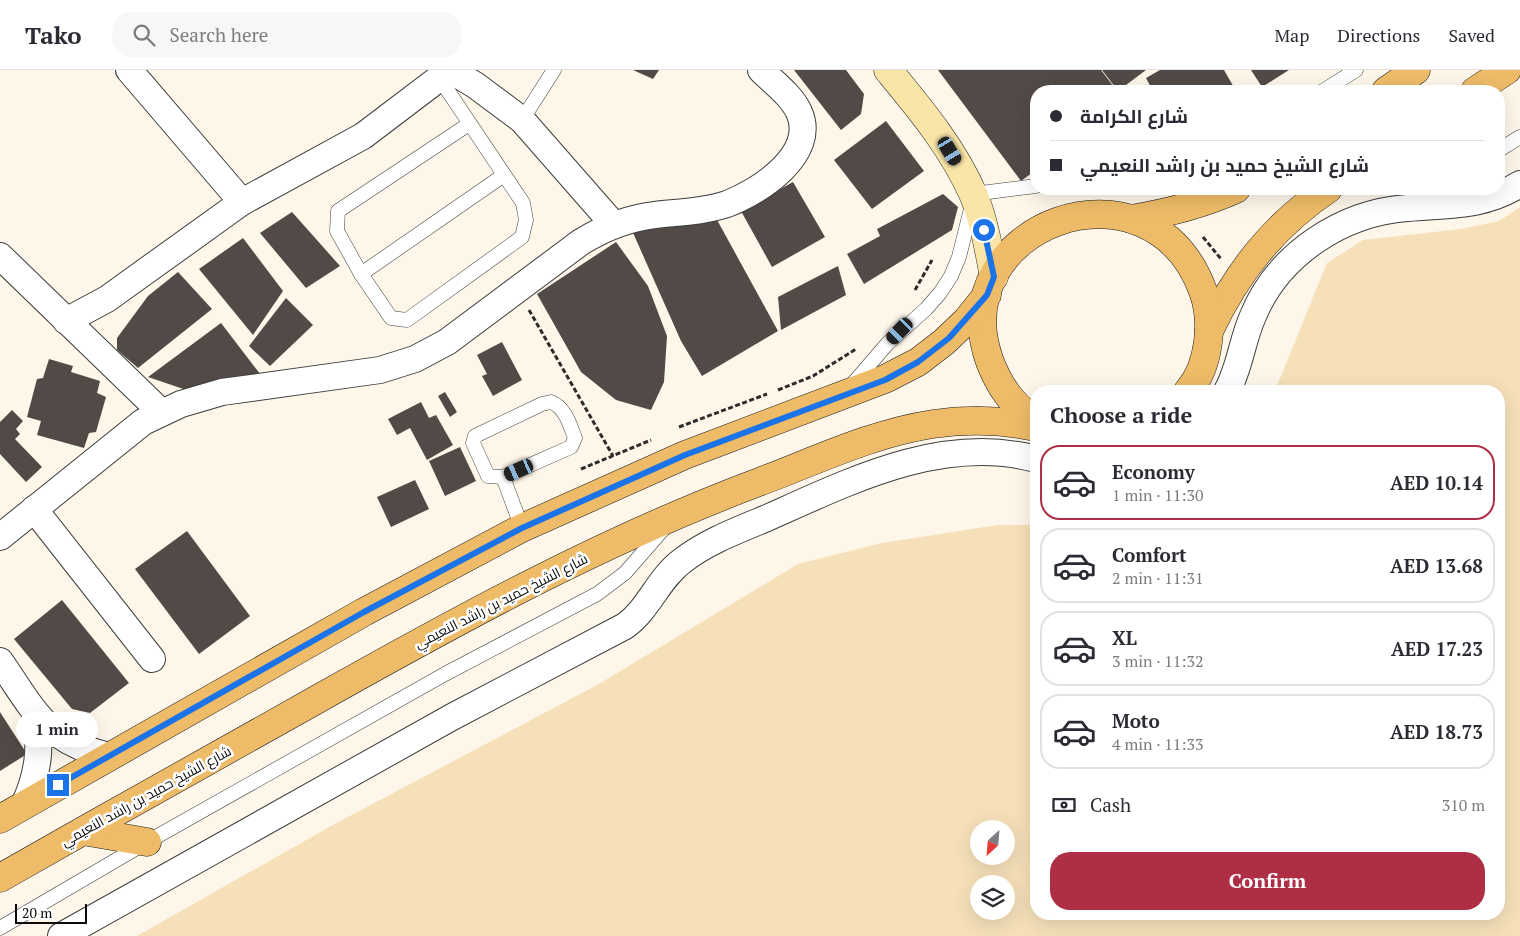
<!DOCTYPE html>
<html lang="en">
<head>
<meta charset="utf-8">
<style>
  :root { --surface:#fff; --page:#f7f7f7; --text:#2b2b33; --muted:#7c7c81; --line:#e1e1e2; --accent:#ae2e45 }
  body { margin:0; font-family:"PT Serif",Cairo,serif; background:var(--page); color:var(--text); height:100vh; display:flex; flex-direction:column; font-size:19px; white-space:nowrap }
  * { box-sizing:border-box; margin:0 }
  p { font-size:16px; color:var(--muted) }
  .icon { flex:none; width:28px; height:28px; fill:none; stroke:currentColor; stroke-width:2; stroke-linecap:round; stroke-linejoin:round }
  .map { position:relative; flex:1; overflow:hidden }
  .side { position:absolute; left:1030px; top:315px; width:475px; height:535px; display:flex; flex-direction:column; background:var(--surface); border-radius:20px; box-shadow:0 5px 20px #0002 }
  .side>* { flex:none }
  .top-card { position:absolute; left:1030px; top:15px; width:475px; height:110px; border-radius:20px; box-shadow:0 5px 20px #0002; display:grid; align-content:center; height:110px; padding:0 20px; background:var(--surface) }
  .needle { width:32px; rotate:206deg }
  .fabs { position:absolute; left:970px; top:750px; display:grid; gap:10px }
  .fabs a { display:grid; place-items:center; width:45px; height:45px; border-radius:50%; background:var(--surface); box-shadow:0 5px 20px #0002; font-size:25px }
  .scale { position:absolute; left:15px; bottom:12px; width:72px; box-sizing:border-box; padding-left:5px; border:2px solid #0a0a0a; border-top:0; font-size:14px; line-height:18px; white-space:nowrap; color:#0a0a0a; -webkit-text-stroke:4px #fff; paint-order:stroke }
  .end { position:absolute; width:22px; height:22px; margin:-11px; border:6px solid #1a73e8; background:#fff; box-shadow:0 0 0 2px #fff }
  .from { border-radius:50% }
  .bubble { position:absolute; height:35px; border-radius:18px; background:var(--surface); box-shadow:0 5px 20px #0002; font-size:16px; font-weight:700; line-height:35px; text-align:center }
  .car { position:absolute; width:15px; height:30px; margin:-15px -8px; border-radius:6px; box-shadow:0 0 4px 1px #0007; background:linear-gradient(#222 24%,#8ab4d8 0 40%,#222 0 76%,#8ab4d8 0 86%,#222 0) }
  .top-card b { display:flex; align-items:center; gap:18px; height:48px; font-size:19px }
  .top-card b+b { border-top:1px solid var(--line) }
  .top-card i { width:12px; height:12px; background:var(--text) }
  ul { padding:0; list-style:none }
  li { display:flex; align-items:center; gap:15px; height:75px; margin:0 10px 8px; padding:0 10px; border:2px solid var(--line); border-radius:20px }
  li div { flex:1 }
  li b { display:block; font-size:19px }
  li em { font-style:normal; font-weight:700 }
  li.active { border-color:var(--accent) }
  li>.icon { width:45px; height:45px; stroke-width:1.5 }
  h2 { padding:0 20px; font-size:22px; line-height:60px }
  .pay { display:flex; align-items:center; gap:12px; height:55px; padding:0 20px; font-size:19px }
  .pay p { margin-inline-start:auto }
  .cta { display:flex; gap:10px; margin-top:auto; padding:10px 20px }
  .cta a { flex:1; height:58px; border-radius:20px; background:var(--accent); color:#fff; font-size:20px; font-weight:700; line-height:58px; text-align:center }
  header { display:flex; align-items:center; gap:30px; box-sizing:border-box; height:70px; padding:0 25px; background:var(--surface); border-bottom:1px solid var(--line) }
  header strong { font-size:24px }
  nav { display:flex; gap:28px; margin-inline-start:auto; font-size:18px }
  .search { width:350px; height:45px; background:var(--page); display:flex; align-items:center; gap:12px; box-sizing:border-box; padding:0 18px; border-radius:20px; color:var(--muted); font-size:19px }
  .map>svg:first-child { display:block }
</style>
</head>
<body>
<header>
<strong>Tako</strong>
<div class="search"><svg class="icon" aria-label="search" viewBox="0 0 24 24"><circle cx="10" cy="10" r="6"/><path d="M15 15l6 6"/></svg>Search here</div>
<nav><a>Map</a><a>Directions</a><a>Saved</a></nav>
</header>
<div class="map">
<svg width="1520" height="866" viewBox="0 0 1520 866">
  <rect width="100%" height="100%" fill="#fdf6e9"/>
  <!-- sand -->
  <path fill="#f5e0b9" fill-rule="evenodd" d="M1520,137V866H137L331,756L599,614L798,494L882,473L998,455H1036V844H1499V321H1275L1327,193L1363,170L1461,159L1499,151ZM979,759H1006V786H979ZM979,814H1006V841H979Z"/>
  <!-- building -->
  <g fill="#524a47">
    <path d="M633,0H659L653,9Z"/>
    <path d="M794,0H846L864,24L861,44L841,60Z"/>
    <path d="M938,0H1101L1117,21H1036V100L1021,111Z"/>
    <path d="M1102,0H1146L1118,21Z"/>
    <path d="M1160,0H1224L1236,21H1153L1146,8Z"/>
    <path d="M1251,0H1289L1262,17Z"/>
    <path d="M886,51L924,101L872,139L834,90Z"/>
    <path d="M793,112L825,167L772,197L741,141Z"/>
    <path d="M943,124L958,137L952,160L864,214L847,184L880,166L877,159Z"/>
    <path d="M292,142L340,196L306,218L260,163Z"/>
    <path d="M716,148L778,261L702,306L681,271L630,156Z"/>
    <path d="M243,168L283,221L253,265L199,199Z"/>
    <path d="M616,172L648,216L667,266L664,312L651,340L616,330L581,302L537,224Z"/>
    <path d="M838,196L846,225L781,260L778,227Z"/>
    <path d="M178,202L212,239L138,298L117,280V268L148,226Z"/>
    <path d="M286,228L313,255L270,296L249,276Z"/>
    <path d="M221,253L267,313L198,324L148,307Z"/>
    <path d="M502,272L522,310L493,326L482,306L487,304L477,285Z"/>
    <path d="M49,289L73,296L71,302L100,311L97,323L106,327L96,362L89,363L84,378L37,365L41,351L27,347L37,309L43,308Z"/>
    <path d="M445,322L457,342L450,347L438,326Z"/>
    <path d="M421,332L429,348L436,345L453,375L427,390L410,358L397,365L388,349Z"/>
    <path d="M12,340L23,351L16,359L20,364L15,369L42,397L26,412L0,384V352Z"/>
    <path d="M460,377L476,411L445,426L429,391Z"/>
    <path d="M415,410L429,439L391,457L377,427Z"/>
    <path d="M187,461L250,546L199,584L135,499Z"/>
    <path d="M62,530L129,613L90,643L72,639L14,569Z"/>
    <path d="M0,642L27,684L0,701Z"/>
  </g>
  <g fill="none" stroke-linecap="round" stroke-linejoin="round">
    <defs>
      <g id="lane">
        <path d="M440,9L523,133L526,150L522,167L407,250L391,248L361,204L337,161L338,141L469,54"/>
        <path d="M1323,21L1356,0"/>
        <path d="M522,50L554,0"/>
        <path d="M1499,80L1520,67"/>
        <path d="M361,204L504,105"/>
        <path d="M850,317L888,273L926,239L940,223L951,206L959,187L974,127L981,123L1036,116"/>
        <path d="M551,332C565,337 570,355 575,368L571,377L503,407L488,406L473,373L475,366L542,334Z"/>
        <path d="M503,407L522,458"/>
        <path d="M0,858L147,772L445,604L597,524L625,503L666,456"/>
      </g>
      <g id="street">
        <path d="M129,0L242,132"/>
        <path d="M450,0L475,15L522,50L614,155"/>
        <path d="M0,186L161,342"/>
        <path d="M66,251L107,229L242,132L363,66L450,0"/>
        <path d="M1227,321C1240,298 1242,270 1253,246C1278,185 1341,143 1407,138C1448,134 1482,138 1520,114"/>
        <path d="M34,439L152,589"/>
        <path d="M0,467L143,352L181,334L222,322L380,300L415,289L447,272L581,172C604,158 628,148 655,145C679,142 703,142 727,134C759,122 818,84 799,42C791,25 774,13 761,0"/>
        <path d="M0,591C34,640 45,671 109,686"/>
        <path d="M24,735C38,705 42,677 35,644"/>
        <path d="M61,866L452,647L625,556C649,539 658,509 682,491C706,472 738,460 767,448C850,411 943,364 1036,389"/>
      </g>
      <path id="secondary" d="M888,0C921,40 953,78 974,126C984,151 989,180 994,207"/>
      <g id="primary">
        <path d="M1386,21L1416,0"/>
        <path d="M1475,21L1507,0"/>
        <path d="M1131,149C1168,143 1203,134 1236,119"/>
        <path d="M1209,261C1237,202 1274,155 1328,119"/>
        <path d="M1036,350C1014,338 999,315 990,292C940,156 1150,77 1203,221C1214,251 1210,296 1188,321"/>
        <path d="M0,749L364,542L522,458L685,385L885,309L918,292L944,272L967,250L987,225"/>
        <path d="M83,761L147,772"/>
        <path d="M0,808C105,748 211,689 316,630C460,549 604,470 759,412C815,391 873,363 933,354C967,349 1003,350 1036,357"/>
      </g>
    </defs>
    <!-- lane casing -->
    <use href="#lane" stroke="#3d3d3d" stroke-width="15"/>
    <!-- street casing -->
    <use href="#street" stroke="#3d3d3d" stroke-width="28"/>
    <!-- secondary casing -->
    <use href="#secondary" stroke="#2c2c2c" stroke-width="29"/>
    <!-- primary casing -->
    <use href="#primary" stroke="#1b1b1b" stroke-width="29"/>
    <!-- path -->
    <g stroke="#2c2c2c" stroke-width="3" stroke-dasharray="5 2.5" stroke-linecap="butt">
      <path d="M1203,167L1221,189"/>
      <path d="M915,220L932,190"/>
      <path d="M529,240L613,386"/>
      <path d="M778,320L813,306L856,279"/>
      <path d="M679,357L767,324"/>
      <path d="M581,399L651,370"/>
    </g>
    <!-- lane -->
    <use href="#lane" stroke="#fff" stroke-width="14"/>
    <!-- street -->
    <use href="#street" stroke="#fff" stroke-width="26"/>
    <!-- secondary -->
    <use href="#secondary" stroke="#f9e5a8" stroke-width="28"/>
    <!-- primary -->
    <use href="#primary" stroke="#eebb68" stroke-width="28"/>
  </g>
  <g fill="none" stroke-linecap="round" stroke-linejoin="round">
    <!-- route -->
    <path stroke="#1a73e8" stroke-width="6" d="M58,715L364,542L522,458L685,385L885,310L918,292L949,268L987,225L994,207L984,160"/>
  </g>
  <g text-anchor="middle" stroke-width="5" stroke-linejoin="round" paint-order="stroke">
    <!-- street labels -->
    <g font-size="14" fill="#0a0a0a" stroke="#fff">
      <text transform="translate(501 531) rotate(-27)" y="5">شارع الشيخ حميد بن راشد النعيمي</text>
      <text transform="translate(146 726) rotate(-29)" y="5">شارع الشيخ حميد بن راشد النعيمي</text>
    </g>
  </g>
</svg>
<div class="fabs">
<a><svg class="needle" viewBox="-14 -14 28 28"><path d="M0-13l5 13h-10z" fill="#e53935"/><path d="M0 13l5-13h-10z" fill="#7c7c81"/></svg></a>
<a><svg class="icon" aria-label="layers" viewBox="0 0 24 24"><path d="M12 4l9 5-9 5-9-5zM3 14l9 5 9-5"/></svg></a>
</div>
<div class="scale">20 m</div>
<i class="end from" style="left:984px;top:160px"></i>
<i class="end" style="left:58px;top:715px"></i>
<div class="bubble" style="left:16px;top:642px;width:82px">1 min</div>
<i class="car" style="left:950px;top:81px;rotate:149deg"></i>
<i class="car" style="left:900px;top:261px;rotate:224deg"></i>
<i class="car" style="left:519px;top:400px;rotate:246deg"></i>
<div class="top-card">
<b><i class="from"></i>شارع الكرامة</b>
<b><i></i>شارع الشيخ حميد بن راشد النعيمي</b>
</div>
<section class="side">
<h2>Choose a ride</h2>
<ul>
<li class="active"><svg class="icon" aria-label="car" viewBox="0 0 24 24"><path d="M5 17H2v-5l4-1 3-4h7l3 4 3 1v5h-3M9 17h6M6 11h13"/><circle cx="7" cy="17" r="2"/><circle cx="17" cy="17" r="2"/></svg><div><b>Economy</b><p>1 min · 11:30</p></div><em>AED 10.14</em></li>
<li><svg class="icon" aria-label="car" viewBox="0 0 24 24"><path d="M5 17H2v-5l4-1 3-4h7l3 4 3 1v5h-3M9 17h6M6 11h13"/><circle cx="7" cy="17" r="2"/><circle cx="17" cy="17" r="2"/></svg><div><b>Comfort</b><p>2 min · 11:31</p></div><em>AED 13.68</em></li>
<li><svg class="icon" aria-label="car" viewBox="0 0 24 24"><path d="M5 17H2v-5l4-1 3-4h7l3 4 3 1v5h-3M9 17h6M6 11h13"/><circle cx="7" cy="17" r="2"/><circle cx="17" cy="17" r="2"/></svg><div><b>XL</b><p>3 min · 11:32</p></div><em>AED 17.23</em></li>
<li><svg class="icon" aria-label="car" viewBox="0 0 24 24"><path d="M5 17H2v-5l4-1 3-4h7l3 4 3 1v5h-3M9 17h6M6 11h13"/><circle cx="7" cy="17" r="2"/><circle cx="17" cy="17" r="2"/></svg><div><b>Moto</b><p>4 min · 11:33</p></div><em>AED 18.73</em></li>
</ul>
<div class="pay"><svg class="icon" aria-label="cash" viewBox="0 0 24 24"><path d="M3 7h18v10H3z"/><circle cx="12" cy="12" r="2"/></svg>Cash<p>310 m</p></div>
<div class="cta"><a>Confirm</a></div>
</section>
</div>
</body>
</html>
